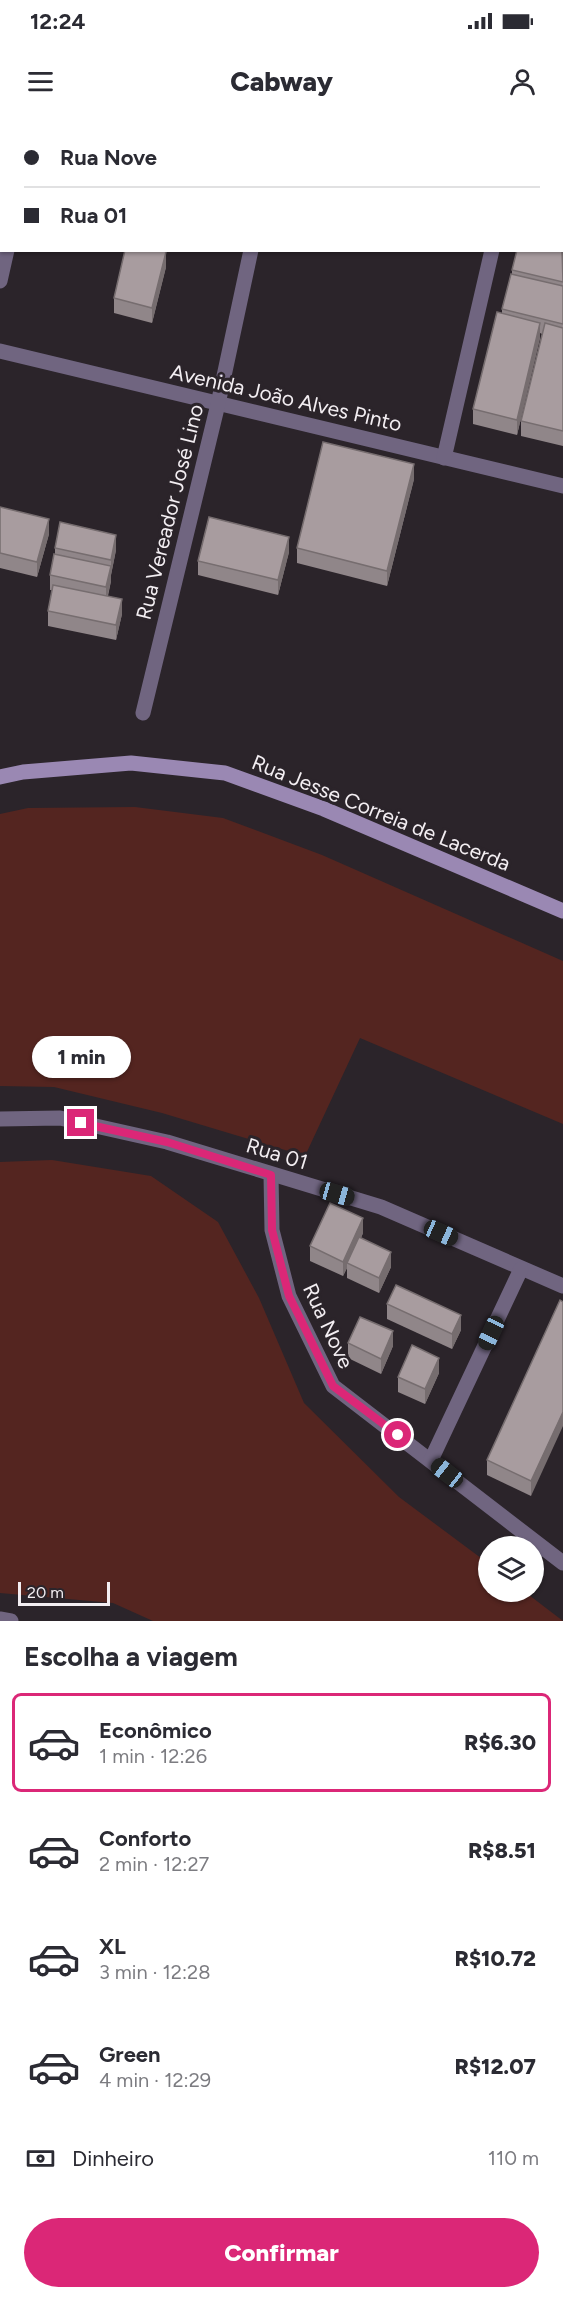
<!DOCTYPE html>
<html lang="pt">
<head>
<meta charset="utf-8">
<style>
  :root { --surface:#fff; --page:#f7f7f7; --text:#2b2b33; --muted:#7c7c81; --line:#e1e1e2; --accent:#db2777 }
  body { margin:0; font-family:Figtree,sans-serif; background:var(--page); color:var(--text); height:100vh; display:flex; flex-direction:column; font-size:22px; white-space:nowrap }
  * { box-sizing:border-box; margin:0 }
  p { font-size:20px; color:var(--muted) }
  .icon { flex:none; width:33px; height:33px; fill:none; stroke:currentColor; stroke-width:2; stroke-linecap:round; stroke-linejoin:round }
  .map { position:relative; height:1501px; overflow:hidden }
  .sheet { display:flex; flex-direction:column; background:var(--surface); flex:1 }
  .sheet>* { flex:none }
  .banner { position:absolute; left:0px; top:0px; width:564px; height:132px; box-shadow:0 2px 4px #0004; display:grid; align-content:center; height:132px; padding:0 24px; background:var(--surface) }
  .tools { position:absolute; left:478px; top:1416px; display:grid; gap:12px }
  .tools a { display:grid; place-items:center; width:66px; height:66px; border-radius:50%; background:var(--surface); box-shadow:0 2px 4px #0004; font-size:30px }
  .scale { position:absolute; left:18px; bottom:15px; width:92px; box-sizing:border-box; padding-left:6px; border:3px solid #f3eef2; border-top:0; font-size:16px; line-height:21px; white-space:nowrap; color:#f3eef2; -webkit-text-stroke:4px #2b242a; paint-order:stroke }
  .end { position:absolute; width:27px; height:27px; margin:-14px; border:8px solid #db2777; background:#fff; box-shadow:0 0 0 3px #fff }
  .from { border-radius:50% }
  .bubble { position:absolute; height:42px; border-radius:21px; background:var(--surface); box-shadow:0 2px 4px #0004; font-size:20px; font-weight:800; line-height:42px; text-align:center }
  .car { position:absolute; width:18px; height:36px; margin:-18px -9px; border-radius:8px; box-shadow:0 0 4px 2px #0007; background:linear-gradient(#222 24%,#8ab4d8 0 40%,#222 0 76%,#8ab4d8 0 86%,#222 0) }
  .banner b { display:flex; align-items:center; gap:21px; height:57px; font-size:22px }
  .banner b+b { border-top:2px solid var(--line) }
  .banner i { width:15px; height:15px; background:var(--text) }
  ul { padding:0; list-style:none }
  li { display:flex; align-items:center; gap:18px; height:99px; margin:0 12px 9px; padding:0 12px; border:3px solid transparent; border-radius:9px }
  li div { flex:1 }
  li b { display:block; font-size:22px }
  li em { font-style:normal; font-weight:800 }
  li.current { border-color:var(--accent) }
  li>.icon { width:54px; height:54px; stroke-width:1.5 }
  h2 { padding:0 24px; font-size:27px; line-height:72px }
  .pay { display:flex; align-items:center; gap:15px; height:66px; padding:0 24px; font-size:22px }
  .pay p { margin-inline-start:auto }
  .cta { display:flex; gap:12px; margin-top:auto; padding:12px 24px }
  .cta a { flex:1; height:69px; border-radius:36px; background:var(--accent); color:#fff; font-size:24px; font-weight:800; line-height:69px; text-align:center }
  .status { display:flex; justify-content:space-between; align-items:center; height:42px; padding:0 30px; background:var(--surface); direction:ltr }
  .status svg { height:16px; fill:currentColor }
  header { display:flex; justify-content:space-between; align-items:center; height:78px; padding:0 24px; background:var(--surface); font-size:27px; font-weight:800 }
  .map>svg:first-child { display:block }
</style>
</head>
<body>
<div class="status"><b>12:24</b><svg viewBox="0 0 49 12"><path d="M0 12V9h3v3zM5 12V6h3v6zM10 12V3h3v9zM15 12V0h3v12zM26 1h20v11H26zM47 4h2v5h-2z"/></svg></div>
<header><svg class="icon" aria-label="menu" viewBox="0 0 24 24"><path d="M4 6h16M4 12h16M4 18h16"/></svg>Cabway<svg class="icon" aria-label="person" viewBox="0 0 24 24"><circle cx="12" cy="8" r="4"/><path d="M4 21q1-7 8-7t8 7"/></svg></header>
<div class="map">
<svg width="563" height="1501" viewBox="0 0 563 1501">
  <rect width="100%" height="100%" fill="#2b242a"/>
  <!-- green -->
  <g fill="#542520">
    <path d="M135,687L223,698L322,735L563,841V1004L360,918L305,1036L162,993L54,967L0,966V694L28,688Z"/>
    <path d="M52,1040L151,1056L218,1102L259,1178L304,1283L399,1377L489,1444V1472H525L563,1501H153L113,1483L0,1473V1042Z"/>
  </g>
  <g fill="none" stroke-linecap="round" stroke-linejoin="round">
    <!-- street -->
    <g stroke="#706580" stroke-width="15">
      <path d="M36,2L37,0"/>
      <path d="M280,2V0"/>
      <path d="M522,2V0"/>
      <path d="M0,161L7,130"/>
      <path d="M0,231L563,366"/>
      <path d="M444,338L492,130"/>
      <path d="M143,593L218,284L251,130"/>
      <path d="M0,999L60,998L167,1022L381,1087L563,1166"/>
      <path d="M271,1055L272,1110L289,1176L333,1266L563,1443"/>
      <path d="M431,1340L521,1149"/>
      <path d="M0,1499L11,1501"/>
    </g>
    <!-- secondary -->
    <path stroke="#9a88b3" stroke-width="15" d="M0,657L23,652L131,643L225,653L324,689L563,791"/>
  </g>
  <!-- wall -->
  <g fill="#908689">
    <path d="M563,129V326L521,316V301L542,214L540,213V218L517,315L473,304V289L502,193V189L512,154V150Z"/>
    <path d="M166,147L152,203L114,193V178Z"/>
    <path d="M414,359L387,466L297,443V428Z"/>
    <path d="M0,387L49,414L37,457L0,448Z"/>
    <path d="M55,428L116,430L111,455V461L108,476L122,494L116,520L48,506V491L52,470H50V455L55,434Z"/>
    <path d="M289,432L278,475L198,455V441Z"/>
    <path d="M363,1113L361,1118L391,1147L379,1173L347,1158V1148L343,1156L310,1141V1126Z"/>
    <path d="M560,1180L531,1376L487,1355V1340Z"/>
    <path d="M387,1184L461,1210L452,1229L387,1199Z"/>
    <path d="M348,1223L393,1226L381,1254L348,1238Z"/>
    <path d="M439,1253L425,1284L398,1272V1257Z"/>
  </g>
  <!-- shaded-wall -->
  <g fill="#766d6f">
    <path d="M166,132V147L152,203V188Z"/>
    <path d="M540,203V218L517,315V300Z"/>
    <path d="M414,344V359L387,466V451Z"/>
    <path d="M49,399V414L37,457V442Z"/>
    <path d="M116,415V430L111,455V440Z"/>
    <path d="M289,417V432L278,475V460Z"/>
    <path d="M111,446V461L106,482V467Z"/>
    <path d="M122,479V494L116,520V505Z"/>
    <path d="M363,1098V1113L349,1144L347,1143V1148L343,1156V1142Z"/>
    <path d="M391,1132V1147L379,1173V1158Z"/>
    <path d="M461,1195V1210L452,1229V1214Z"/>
    <path d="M393,1211V1226L381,1254V1239Z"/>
    <path d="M439,1238V1253L425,1284V1269Z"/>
    <path d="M563,1292V1306L531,1376V1361Z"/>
  </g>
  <!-- building -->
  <g fill="#a89c9f" stroke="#766d6f" stroke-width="1.5">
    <path d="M163,0H226V2H162Z"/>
    <path d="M401,0H433L439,2H400Z"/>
    <rect x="562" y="10" width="1" height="71"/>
    <path d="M562,129L563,162L512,150L517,130H562Z"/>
    <path d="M125,130H162L166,132L152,188L114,178Z"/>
    <path d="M511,154L563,166V204L502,189Z"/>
    <path d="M497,192L540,203L517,300L473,289Z"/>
    <path d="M545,203L563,208V311L521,301Z"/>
    <path d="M323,322L414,344L387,451L297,428Z"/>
    <path d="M0,387L49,399L37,442L0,433Z"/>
    <path d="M209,397L289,417L278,460L198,441Z"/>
    <path d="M60,402L116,415L111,440L55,428Z"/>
    <path d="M54,434L111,446L106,467L50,455Z"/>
    <path d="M53,465L122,479L116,505L48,491Z"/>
    <path d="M330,1083L363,1098L343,1142L310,1126Z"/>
    <path d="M359,1117L391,1132L379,1158L347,1143Z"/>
    <path d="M396,1165L461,1195L452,1214L387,1184Z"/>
    <path d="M560,1180L563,1182V1292L531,1361L487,1340Z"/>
    <path d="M360,1197L393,1211L381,1239L348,1223Z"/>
    <path d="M412,1225L439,1238L425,1269L398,1257Z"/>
  </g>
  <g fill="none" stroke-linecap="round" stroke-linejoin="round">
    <!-- route -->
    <path stroke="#db2777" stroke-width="8" d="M81,1003L167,1022L271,1055L272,1110L289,1176L298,1194L333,1266L398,1315"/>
  </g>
  <g text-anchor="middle" stroke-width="6" stroke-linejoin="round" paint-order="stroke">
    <!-- street labels -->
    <g font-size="21" fill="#f3eef2" stroke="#2b242a">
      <text transform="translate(286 278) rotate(13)" y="7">Avenida João Alves Pinto</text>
      <text transform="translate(170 392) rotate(-76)" y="7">Rua Vereador José Lino</text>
      <text transform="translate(381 693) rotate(22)" y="7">Rua Jesse Correia de Lacerda</text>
      <text transform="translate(277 1034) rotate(17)" y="7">Rua 01</text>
      <text transform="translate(328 1206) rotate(65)" y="7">Rua Nove</text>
    </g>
  </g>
</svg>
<div class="tools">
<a><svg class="icon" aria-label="layers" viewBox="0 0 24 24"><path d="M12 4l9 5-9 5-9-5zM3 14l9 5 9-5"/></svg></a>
</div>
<div class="scale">20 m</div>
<i class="end from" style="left:398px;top:1315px"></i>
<i class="end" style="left:81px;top:1003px"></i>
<div class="bubble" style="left:32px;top:916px;width:99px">1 min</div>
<i class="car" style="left:337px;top:1074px;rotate:106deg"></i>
<i class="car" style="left:441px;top:1113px;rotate:114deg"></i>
<i class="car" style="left:491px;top:1213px;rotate:205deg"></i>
<i class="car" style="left:447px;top:1353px;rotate:308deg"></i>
<div class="banner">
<b><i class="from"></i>Rua Nove</b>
<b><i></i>Rua 01</b>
</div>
</div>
<section class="sheet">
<h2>Escolha a viagem</h2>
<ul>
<li class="current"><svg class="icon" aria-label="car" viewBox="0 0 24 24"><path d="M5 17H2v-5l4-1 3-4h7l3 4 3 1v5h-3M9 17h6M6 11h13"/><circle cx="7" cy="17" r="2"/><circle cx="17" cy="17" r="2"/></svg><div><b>Econômico</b><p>1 min · 12:26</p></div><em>R$6.30</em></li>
<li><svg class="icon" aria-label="car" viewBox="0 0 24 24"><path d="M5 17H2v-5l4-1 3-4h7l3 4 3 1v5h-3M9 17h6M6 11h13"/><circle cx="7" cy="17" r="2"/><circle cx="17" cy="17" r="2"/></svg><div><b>Conforto</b><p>2 min · 12:27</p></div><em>R$8.51</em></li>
<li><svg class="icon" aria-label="car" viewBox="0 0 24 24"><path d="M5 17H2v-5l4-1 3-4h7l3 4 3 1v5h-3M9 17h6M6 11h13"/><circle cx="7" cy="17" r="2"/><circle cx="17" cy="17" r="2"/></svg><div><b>XL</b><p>3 min · 12:28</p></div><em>R$10.72</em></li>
<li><svg class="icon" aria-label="car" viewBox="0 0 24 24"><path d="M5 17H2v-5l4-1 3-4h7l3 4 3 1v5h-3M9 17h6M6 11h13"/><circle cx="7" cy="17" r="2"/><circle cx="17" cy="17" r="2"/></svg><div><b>Green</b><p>4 min · 12:29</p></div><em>R$12.07</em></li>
</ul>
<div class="pay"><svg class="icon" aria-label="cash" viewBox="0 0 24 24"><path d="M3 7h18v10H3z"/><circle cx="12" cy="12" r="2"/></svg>Dinheiro<p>110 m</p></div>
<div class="cta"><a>Confirmar</a></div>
</section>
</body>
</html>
